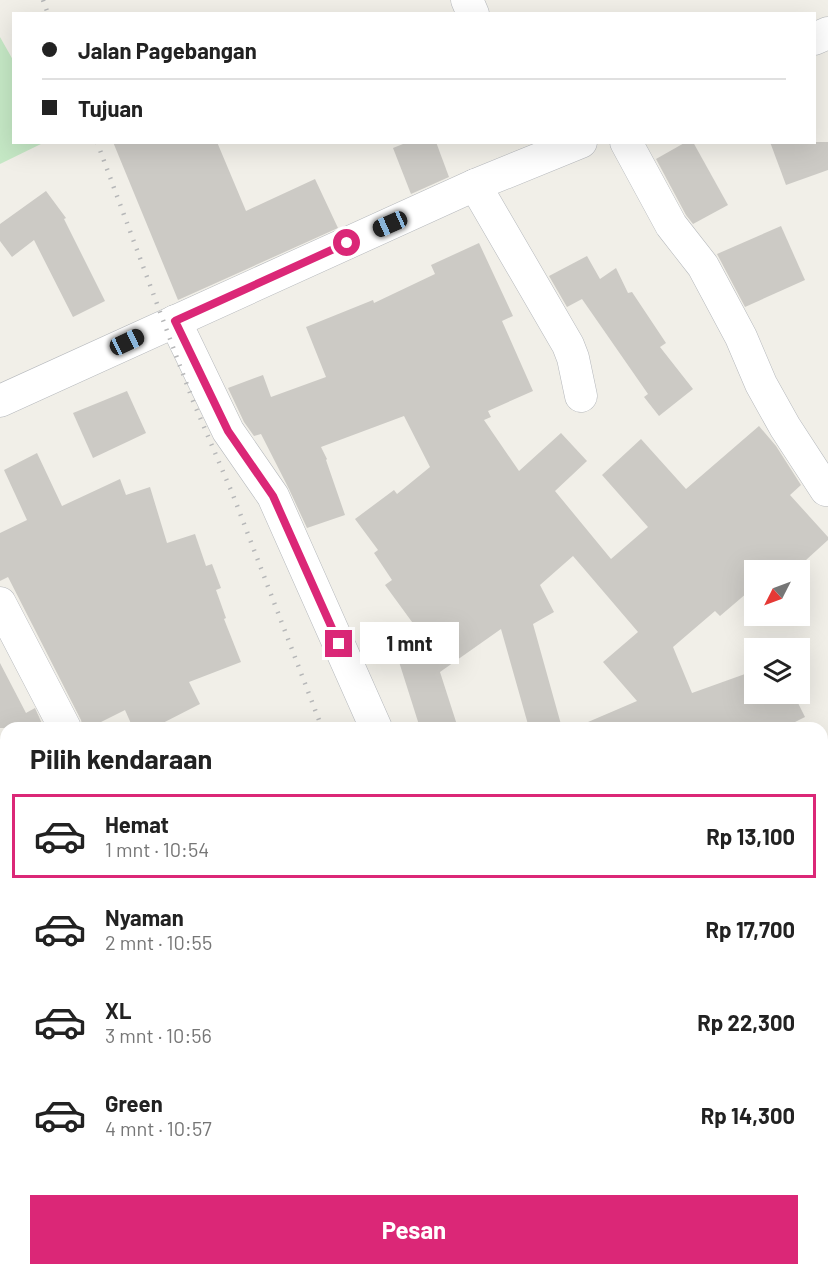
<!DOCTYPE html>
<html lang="id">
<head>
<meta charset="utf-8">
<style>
  :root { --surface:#fff; --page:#f2f2f2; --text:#222; --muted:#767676; --line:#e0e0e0; --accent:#db2777 }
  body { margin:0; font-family:Barlow,sans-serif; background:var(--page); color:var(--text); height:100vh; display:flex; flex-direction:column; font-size:22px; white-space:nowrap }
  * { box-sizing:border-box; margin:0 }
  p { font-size:20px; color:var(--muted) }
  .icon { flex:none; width:33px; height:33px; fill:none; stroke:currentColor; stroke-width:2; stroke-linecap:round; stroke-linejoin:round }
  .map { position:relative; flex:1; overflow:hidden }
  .side { position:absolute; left:0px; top:722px; width:828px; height:554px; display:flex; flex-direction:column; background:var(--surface); border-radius:18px 18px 0 0; box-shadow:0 6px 24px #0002 }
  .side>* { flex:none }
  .guide { position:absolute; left:12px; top:12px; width:804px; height:132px; border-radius:0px; box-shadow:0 6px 24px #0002; display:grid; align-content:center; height:132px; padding:0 30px; background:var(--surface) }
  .needle { width:39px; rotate:228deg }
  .tools { position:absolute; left:744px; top:560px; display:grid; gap:12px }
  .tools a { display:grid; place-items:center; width:66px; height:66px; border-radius:0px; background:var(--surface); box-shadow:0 6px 24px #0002; font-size:30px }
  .end { position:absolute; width:27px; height:27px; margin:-14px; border:8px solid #db2777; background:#fff; box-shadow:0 0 0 3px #fff }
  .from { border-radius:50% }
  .bubble { position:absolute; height:42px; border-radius:0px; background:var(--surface); box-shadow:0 6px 24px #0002; font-size:20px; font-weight:700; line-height:42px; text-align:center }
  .car { position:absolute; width:18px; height:36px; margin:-18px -9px; border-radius:8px; box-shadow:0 0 4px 2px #0007; background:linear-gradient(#222 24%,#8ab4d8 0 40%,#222 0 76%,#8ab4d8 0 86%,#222 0) }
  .guide b { display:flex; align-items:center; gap:21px; height:57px; font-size:22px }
  .guide b+b { border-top:2px solid var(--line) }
  .guide i { width:15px; height:15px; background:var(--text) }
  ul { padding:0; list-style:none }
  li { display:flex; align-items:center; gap:18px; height:84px; margin:0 12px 9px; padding:0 18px; border:3px solid transparent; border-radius:0px }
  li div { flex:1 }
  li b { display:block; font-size:22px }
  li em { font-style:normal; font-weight:700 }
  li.on { border-color:var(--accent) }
  li>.icon { width:54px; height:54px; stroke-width:1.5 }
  h2 { padding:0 30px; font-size:27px; line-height:72px }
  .cta { display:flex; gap:12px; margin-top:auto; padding:12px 30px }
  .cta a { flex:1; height:69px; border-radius:0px; background:var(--accent); color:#fff; font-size:24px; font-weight:700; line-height:69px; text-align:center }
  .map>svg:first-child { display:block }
</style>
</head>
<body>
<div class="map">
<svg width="828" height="1274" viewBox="0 0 828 1274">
  <rect width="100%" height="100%" fill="#f1efe8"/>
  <!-- green -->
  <path fill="#c5e8c5" d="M0,37L13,60L14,142L43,143L0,164Z"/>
  <!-- building -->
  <g fill="#cccac5">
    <path d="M113,142H217L246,211L315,179L338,228L178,300Z"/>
    <path d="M408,142H436L449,177L411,194L393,148Z"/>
    <path d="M686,142H693L728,205L693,224L686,215L656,159Z"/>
    <path d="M770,142H828V170L786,185Z"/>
    <path d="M46,191L66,218L64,219L105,301L73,317L34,240L12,257L0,241V224Z"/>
    <path d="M781,226L805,280L745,307L717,254Z"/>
    <path d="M479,243L513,316L502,321L533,391L488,411L491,417L484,420L519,471L561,433L587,461L555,491L611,559L648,527L602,475L641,439L686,489L759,426L776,446L801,485L790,495L828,537V540L795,570H754V587L720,616L715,611L673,647L692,693L745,674L752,693H793L805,717L783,728H574L637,701L603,662L638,632L573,556L540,585L554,612L533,624L562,728H529L501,629L440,672L458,728H420L394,646L423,637L385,585L392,580L374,553L378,550L355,519L394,490L397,494L430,467L404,416L321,447L327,459L326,460L345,515L307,528L289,489L261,434L254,436L244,422L228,388L263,375L271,397L326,377L306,327L373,300L374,303L435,274L431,265Z"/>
    <path d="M587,256L600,279L616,268L628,293L632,292L666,343L660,347L693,389L659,416L644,397L648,394L582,299L567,307L549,276Z"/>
    <path d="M127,391L146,433L93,458L73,413Z"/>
    <path d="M37,453L62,506L120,479L126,495L150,487L167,543L195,534L206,566L212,564L221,588L216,590L226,618L224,619L241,662L189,682L200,704L153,728H133L125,710L89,728H83L81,720L8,577L0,581V533L27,520L4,470Z"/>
    <path d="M0,663L26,713L35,708L44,728H0Z"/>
  </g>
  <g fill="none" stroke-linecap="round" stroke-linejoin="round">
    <defs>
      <g id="minor">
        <path d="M467,0L473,14"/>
        <path d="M814,39L828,33"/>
        <path d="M626,142L671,225L703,266L741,337L761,384L785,427L826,490"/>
        <path d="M475,185L568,345L573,358L581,396"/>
        <path d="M175,321L228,431L273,496L376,728"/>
        <path d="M0,401L475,185L581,142"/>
        <path d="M0,603L65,728"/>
        <path d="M0,913L6,909"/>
        <path d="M419,1269L422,1274"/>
        <path d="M0,1271L6,1268"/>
      </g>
    </defs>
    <!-- minor casing -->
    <use href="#minor" stroke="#b5b8bc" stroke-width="33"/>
    <!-- minor -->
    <use href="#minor" stroke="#fff" stroke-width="32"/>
    <!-- rail -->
    <g stroke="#b6b7b8" stroke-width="4.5" stroke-dasharray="1.5 8" stroke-linecap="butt">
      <path d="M43,0L48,14"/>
      <path d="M97,142L193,401L233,495L322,728"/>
      <path d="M530,1269L532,1274"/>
    </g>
  </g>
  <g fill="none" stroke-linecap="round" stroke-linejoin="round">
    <!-- route -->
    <path stroke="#db2777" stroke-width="8" d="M339,644L273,496L228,431L175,321L347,243"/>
  </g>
</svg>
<div class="tools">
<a><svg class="needle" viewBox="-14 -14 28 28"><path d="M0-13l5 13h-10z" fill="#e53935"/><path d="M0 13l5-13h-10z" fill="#767676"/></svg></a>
<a><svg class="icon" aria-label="layers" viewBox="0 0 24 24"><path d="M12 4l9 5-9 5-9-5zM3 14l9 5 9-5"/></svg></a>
</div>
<i class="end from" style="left:347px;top:243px"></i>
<i class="end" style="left:339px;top:644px"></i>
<div class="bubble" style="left:360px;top:622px;width:99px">1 mnt</div>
<i class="car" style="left:390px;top:224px;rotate:246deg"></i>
<i class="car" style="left:127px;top:342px;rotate:65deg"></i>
<div class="guide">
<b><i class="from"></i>Jalan Pagebangan</b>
<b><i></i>Tujuan</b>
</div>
<section class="side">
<h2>Pilih kendaraan</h2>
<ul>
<li class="on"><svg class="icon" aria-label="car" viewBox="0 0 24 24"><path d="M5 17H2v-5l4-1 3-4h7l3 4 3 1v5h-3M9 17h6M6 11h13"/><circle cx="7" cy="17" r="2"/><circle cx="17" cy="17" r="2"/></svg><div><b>Hemat</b><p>1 mnt · 10:54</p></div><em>Rp 13,100</em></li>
<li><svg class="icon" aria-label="car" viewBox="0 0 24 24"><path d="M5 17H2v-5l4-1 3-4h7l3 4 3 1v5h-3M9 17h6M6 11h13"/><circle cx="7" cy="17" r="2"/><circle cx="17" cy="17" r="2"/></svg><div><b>Nyaman</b><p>2 mnt · 10:55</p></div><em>Rp 17,700</em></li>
<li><svg class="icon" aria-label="car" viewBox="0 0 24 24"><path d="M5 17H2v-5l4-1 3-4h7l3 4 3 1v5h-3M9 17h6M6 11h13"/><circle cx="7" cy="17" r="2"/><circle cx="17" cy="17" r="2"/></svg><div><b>XL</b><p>3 mnt · 10:56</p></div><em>Rp 22,300</em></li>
<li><svg class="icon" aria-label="car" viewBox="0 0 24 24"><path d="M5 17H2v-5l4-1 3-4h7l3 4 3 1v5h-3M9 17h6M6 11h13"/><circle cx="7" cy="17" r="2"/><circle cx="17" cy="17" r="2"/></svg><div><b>Green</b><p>4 mnt · 10:57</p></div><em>Rp 14,300</em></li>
</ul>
<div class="cta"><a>Pesan</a></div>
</section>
</div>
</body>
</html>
